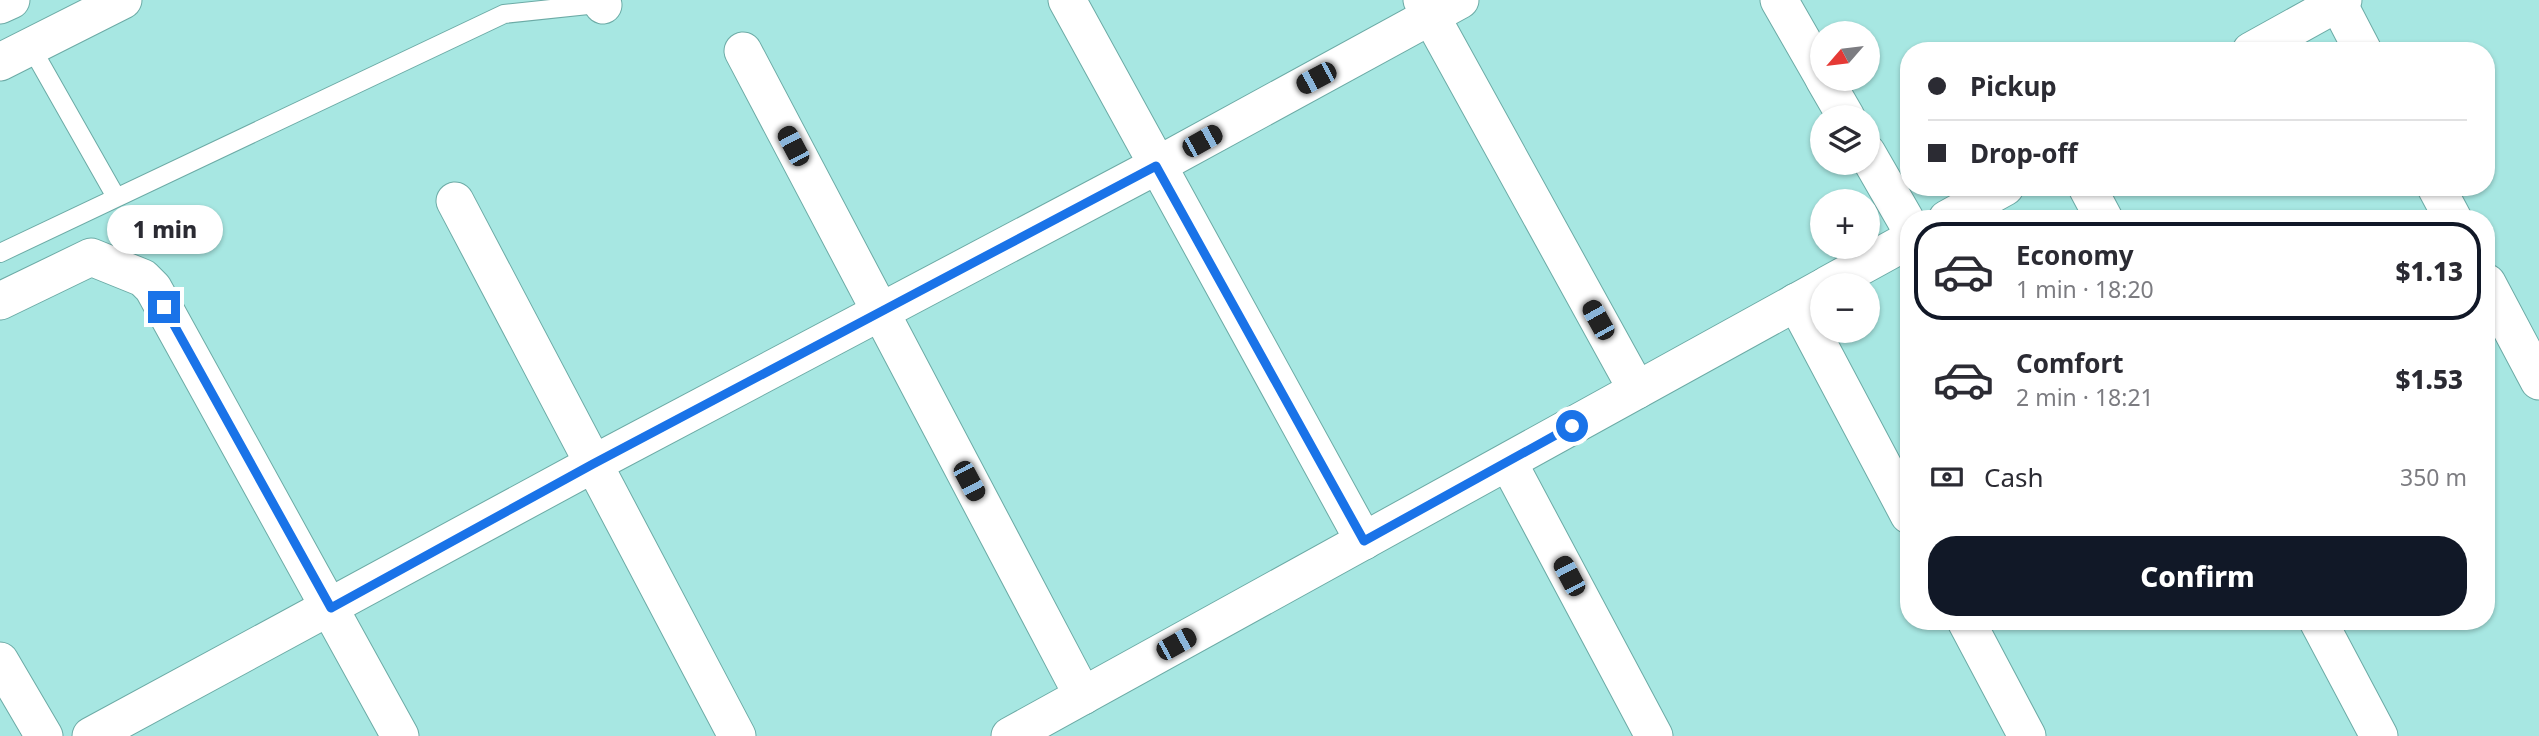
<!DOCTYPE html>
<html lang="en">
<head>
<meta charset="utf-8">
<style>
  :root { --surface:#fff; --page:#f2f2f3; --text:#2b2b33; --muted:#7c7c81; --line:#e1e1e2; --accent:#111827 }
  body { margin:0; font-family:"Noto Sans",sans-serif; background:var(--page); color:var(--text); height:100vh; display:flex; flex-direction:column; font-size:26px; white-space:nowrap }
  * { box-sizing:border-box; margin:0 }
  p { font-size:23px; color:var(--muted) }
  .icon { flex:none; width:38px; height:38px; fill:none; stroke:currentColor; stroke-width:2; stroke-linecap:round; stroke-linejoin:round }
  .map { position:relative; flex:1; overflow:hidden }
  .panel { position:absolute; left:1900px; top:210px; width:595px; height:420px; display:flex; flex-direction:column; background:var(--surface); border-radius:28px; box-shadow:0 2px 5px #0004 }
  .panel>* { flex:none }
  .banner { position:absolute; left:1900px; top:42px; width:595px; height:154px; border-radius:28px; box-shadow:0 2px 5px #0004; display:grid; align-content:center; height:154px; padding:0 28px; background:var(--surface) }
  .needle { width:46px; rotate:242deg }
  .tools { position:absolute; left:1810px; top:21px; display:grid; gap:14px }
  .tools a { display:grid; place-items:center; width:70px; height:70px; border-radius:50%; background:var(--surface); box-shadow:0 2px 5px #0004; font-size:35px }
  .end { position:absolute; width:32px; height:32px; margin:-16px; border:9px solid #1a73e8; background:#fff; box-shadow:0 0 0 4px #fff }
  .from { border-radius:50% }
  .bubble { position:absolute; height:49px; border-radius:24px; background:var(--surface); box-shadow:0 2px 5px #0004; font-size:23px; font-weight:800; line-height:49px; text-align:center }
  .car { position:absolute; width:21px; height:42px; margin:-21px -10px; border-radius:9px; box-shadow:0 0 5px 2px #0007; background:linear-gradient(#222 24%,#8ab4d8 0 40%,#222 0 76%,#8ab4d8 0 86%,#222 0) }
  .banner b { display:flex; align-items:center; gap:24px; height:66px; font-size:26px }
  .banner b+b { border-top:2px solid var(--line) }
  .banner i { width:18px; height:18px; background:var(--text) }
  ul { padding:12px 0 0; list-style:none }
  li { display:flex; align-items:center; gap:21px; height:98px; margin:0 14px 10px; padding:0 14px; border:4px solid transparent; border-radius:28px }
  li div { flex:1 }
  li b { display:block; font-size:26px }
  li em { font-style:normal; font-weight:800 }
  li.active { border-color:var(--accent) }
  li>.icon { width:63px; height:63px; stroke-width:1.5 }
  .pay { display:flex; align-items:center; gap:18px; height:77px; padding:0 28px; font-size:26px }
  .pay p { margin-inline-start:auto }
  .button { display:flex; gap:14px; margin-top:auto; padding:14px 28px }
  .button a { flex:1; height:80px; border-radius:28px; background:var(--accent); color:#fff; font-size:28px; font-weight:800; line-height:80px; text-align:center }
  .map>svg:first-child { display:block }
</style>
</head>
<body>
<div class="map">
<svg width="2539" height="736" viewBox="0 0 2539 736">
  <rect width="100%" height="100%" fill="#a7e7e2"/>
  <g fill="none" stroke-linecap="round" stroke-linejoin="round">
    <defs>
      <g id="service">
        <path d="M31,47L116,197"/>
        <path d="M0,253L504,14L607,3"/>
      </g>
      <g id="minor">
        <path d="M600,0L603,5"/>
        <path d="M1067,0L1364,541"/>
        <path d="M1422,0L1637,390"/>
        <path d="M1779,0L1822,75"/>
        <path d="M2338,3L2363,51"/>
        <path d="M0,5L11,0"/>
        <path d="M743,51L1083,696"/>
        <path d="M2251,51L2343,0"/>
        <path d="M0,62L123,0"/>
        <path d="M1824,79L1846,117"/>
        <path d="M1867,153L1909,226"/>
        <path d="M2087,187L2104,219"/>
        <path d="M2436,187L2453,219"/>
        <path d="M455,201L737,736"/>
        <path d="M1947,219L2005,187"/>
        <path d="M2487,283L2539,381"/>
        <path d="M1827,285L1909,240"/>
        <path d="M0,301L91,257L143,278L153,288L400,736"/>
        <path d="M1796,302L1909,515"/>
        <path d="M1508,462L1654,736"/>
        <path d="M1966,621L2027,736"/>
        <path d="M2318,621L2379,736"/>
        <path d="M0,661L44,736"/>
        <path d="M91,736L593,464L1156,166L1460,0"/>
        <path d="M1010,736L1822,288"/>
      </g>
    </defs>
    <!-- service casing -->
    <use href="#service" stroke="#6caba6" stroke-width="20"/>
    <!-- minor casing -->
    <use href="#minor" stroke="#6caba6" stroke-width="39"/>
    <!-- service -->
    <use href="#service" stroke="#fff" stroke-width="18"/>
    <!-- minor -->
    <use href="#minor" stroke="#fff" stroke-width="37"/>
  </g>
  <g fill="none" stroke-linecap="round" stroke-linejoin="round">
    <!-- route -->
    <path stroke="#1a73e8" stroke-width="9" d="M164,307L331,608L593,464L1156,166L1364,541L1572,426"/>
  </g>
</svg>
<div class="tools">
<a><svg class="needle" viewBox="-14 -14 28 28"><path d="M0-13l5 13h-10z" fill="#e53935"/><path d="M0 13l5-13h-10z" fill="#7c7c81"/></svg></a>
<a><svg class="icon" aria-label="layers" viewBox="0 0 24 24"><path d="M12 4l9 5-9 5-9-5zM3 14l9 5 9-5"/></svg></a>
<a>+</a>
<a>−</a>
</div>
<i class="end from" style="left:1572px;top:426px"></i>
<i class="end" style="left:164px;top:307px"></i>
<div class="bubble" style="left:107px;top:205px;width:116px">1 min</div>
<i class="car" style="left:1316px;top:78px;rotate:242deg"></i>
<i class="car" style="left:1202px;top:141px;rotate:61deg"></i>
<i class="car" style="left:793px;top:146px;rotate:332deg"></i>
<i class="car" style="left:1598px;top:320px;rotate:331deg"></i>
<i class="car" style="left:969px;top:481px;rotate:152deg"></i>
<i class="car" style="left:1569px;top:576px;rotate:332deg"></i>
<i class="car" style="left:1176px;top:644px;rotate:61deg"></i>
<div class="banner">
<b><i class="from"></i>Pickup</b>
<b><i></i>Drop-off</b>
</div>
<section class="panel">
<ul>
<li class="active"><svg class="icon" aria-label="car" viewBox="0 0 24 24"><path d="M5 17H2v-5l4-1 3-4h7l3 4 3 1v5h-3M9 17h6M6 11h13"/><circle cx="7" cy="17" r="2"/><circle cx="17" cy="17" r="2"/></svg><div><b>Economy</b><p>1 min · 18:20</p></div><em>$1.13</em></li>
<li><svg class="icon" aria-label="car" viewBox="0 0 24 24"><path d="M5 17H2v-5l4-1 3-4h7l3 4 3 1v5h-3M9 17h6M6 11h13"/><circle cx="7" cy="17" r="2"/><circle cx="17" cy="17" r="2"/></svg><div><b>Comfort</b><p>2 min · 18:21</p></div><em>$1.53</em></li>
</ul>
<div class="pay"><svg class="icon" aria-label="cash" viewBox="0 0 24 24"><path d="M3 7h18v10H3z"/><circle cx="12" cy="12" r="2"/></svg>Cash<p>350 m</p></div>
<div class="button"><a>Confirm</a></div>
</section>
</div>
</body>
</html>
